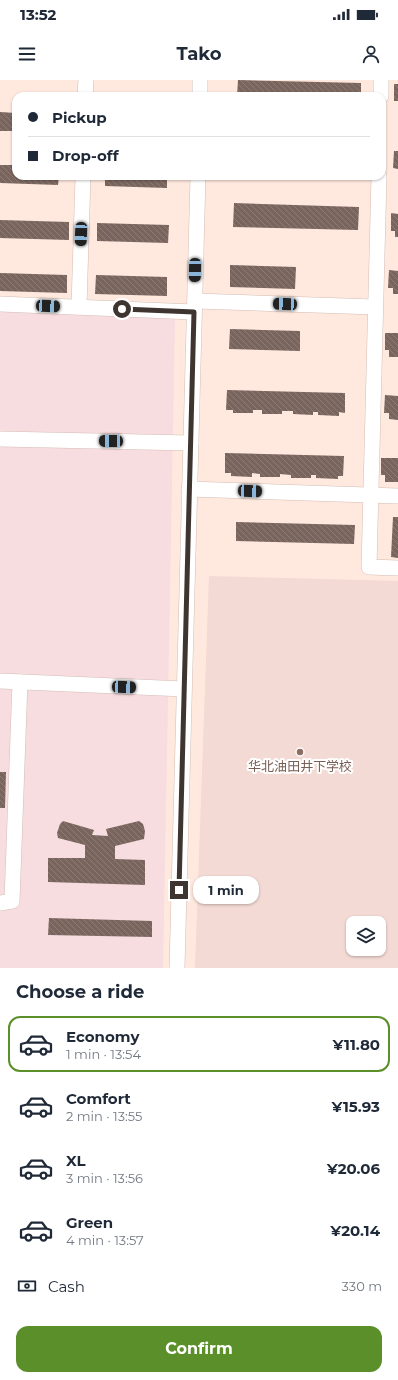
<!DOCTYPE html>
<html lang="en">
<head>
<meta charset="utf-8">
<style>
  :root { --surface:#fff; --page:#f6f6f7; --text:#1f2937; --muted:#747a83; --line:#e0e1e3; --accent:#5a8f29 }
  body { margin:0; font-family:Montserrat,"Noto Sans SC",sans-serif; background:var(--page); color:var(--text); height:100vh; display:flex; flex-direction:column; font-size:15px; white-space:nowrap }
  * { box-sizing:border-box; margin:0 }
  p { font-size:13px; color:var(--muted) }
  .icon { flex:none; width:22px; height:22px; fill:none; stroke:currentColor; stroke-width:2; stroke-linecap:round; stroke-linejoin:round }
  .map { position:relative; height:888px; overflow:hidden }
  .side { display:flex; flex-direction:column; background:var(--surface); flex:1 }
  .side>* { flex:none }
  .banner { position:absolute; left:12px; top:12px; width:374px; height:88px; border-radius:12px; box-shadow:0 1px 3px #0004; display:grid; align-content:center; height:88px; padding:0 16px; background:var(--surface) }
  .tools { position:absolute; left:346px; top:836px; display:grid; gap:8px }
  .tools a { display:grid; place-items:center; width:40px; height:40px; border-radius:8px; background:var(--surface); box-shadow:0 1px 3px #0004; font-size:20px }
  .end { position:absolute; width:18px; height:18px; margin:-9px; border:5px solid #3e3531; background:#fff; box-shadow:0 0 0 2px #fff }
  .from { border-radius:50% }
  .bubble { position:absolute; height:28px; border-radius:12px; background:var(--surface); box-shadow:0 1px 3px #0004; font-size:13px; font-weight:700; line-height:28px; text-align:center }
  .car { position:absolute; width:12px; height:24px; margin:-12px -6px; border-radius:5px; box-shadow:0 0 3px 1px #0007; background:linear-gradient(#222 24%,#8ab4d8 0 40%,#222 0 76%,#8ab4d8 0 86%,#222 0) }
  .banner b { display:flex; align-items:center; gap:14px; height:38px; font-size:15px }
  .banner b+b { border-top:1px solid var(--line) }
  .banner i { width:10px; height:10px; background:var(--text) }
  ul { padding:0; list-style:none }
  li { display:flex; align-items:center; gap:12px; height:56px; margin:0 8px 6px; padding:0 8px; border:2px solid transparent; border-radius:12px }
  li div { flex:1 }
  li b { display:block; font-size:15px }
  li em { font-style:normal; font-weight:700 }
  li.active { border-color:var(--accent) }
  li>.icon { width:36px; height:36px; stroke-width:1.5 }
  h2 { padding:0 16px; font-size:18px; line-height:48px }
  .pay { display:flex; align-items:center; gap:10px; height:44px; padding:0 16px; font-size:15px }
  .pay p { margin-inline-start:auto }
  .button { display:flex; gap:8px; margin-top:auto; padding:8px 16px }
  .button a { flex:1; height:46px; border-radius:12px; background:var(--accent); color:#fff; font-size:16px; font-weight:700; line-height:46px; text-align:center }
  .status { display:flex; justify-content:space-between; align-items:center; height:28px; padding:0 20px; background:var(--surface); direction:ltr }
  .status svg { height:11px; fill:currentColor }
  header { display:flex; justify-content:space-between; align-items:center; height:52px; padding:0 16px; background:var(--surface); font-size:18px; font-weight:700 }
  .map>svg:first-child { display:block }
</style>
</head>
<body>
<div class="status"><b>13:52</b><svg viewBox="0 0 49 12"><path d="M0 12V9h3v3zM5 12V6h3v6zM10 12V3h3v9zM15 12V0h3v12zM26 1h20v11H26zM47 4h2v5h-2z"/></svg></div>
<header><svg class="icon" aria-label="menu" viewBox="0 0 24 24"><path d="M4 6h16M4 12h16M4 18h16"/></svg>Tako<svg class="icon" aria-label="person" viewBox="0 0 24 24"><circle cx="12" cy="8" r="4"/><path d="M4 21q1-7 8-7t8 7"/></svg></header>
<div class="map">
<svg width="398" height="888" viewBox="0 0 398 888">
  <defs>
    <pattern id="building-back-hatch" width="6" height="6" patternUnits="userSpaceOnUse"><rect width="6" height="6" fill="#79655d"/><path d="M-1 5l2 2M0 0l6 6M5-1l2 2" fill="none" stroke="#8c7c76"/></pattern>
  </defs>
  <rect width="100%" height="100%" fill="#ffe8de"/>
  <!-- commercial -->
  <path fill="#f7dce0" d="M0,231L175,237L163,888H0Z"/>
  <!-- education -->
  <path fill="#f3dad4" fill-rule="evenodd" d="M209,496L398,501V888H195ZM353,843H379V869H353Z"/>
  <!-- building -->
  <g fill="url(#building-back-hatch)">
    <path d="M238,0L361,3V16H237Z"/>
    <rect x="394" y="4" width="4" height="17"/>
    <path d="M0,32L16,33V51H0Z"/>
    <path d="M394,71H398V89L393,88Z"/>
    <path d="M0,85H16V96H59L58,105L0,103Z"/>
    <path d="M105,96H167V108L105,106Z"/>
    <path d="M234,123L359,127L358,150L233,147Z"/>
    <path d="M391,133L398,134V157H395V151H391Z"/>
    <path d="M0,140L69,142V160L0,158Z"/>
    <path d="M97,143L169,145L168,163L97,161Z"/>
    <path d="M230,185L296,187L295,209L230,207Z"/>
    <path d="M389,190L398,191V214H393V208H388Z"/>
    <path d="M0,193L67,195V213L0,211Z"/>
    <path d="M96,195L167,197V216L95,214Z"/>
    <path d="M230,249L300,251V271L229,269Z"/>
    <path d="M385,253H398V277H389V270H385Z"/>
    <path d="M227,310L345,313V333L339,332V336L318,335V332H313V335L293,334V331H282V334H262V330H253V333H233V330H226Z"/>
    <path d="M385,315L398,316V340L389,339V333H384Z"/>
    <path d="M225,373L344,376L343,396H338V399L316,398V395H311V398H291V395L280,394V397H260V394L252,393V397L231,396V393H225Z"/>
    <path d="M381,378H398V402H385V395H381Z"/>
    <path d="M393,437H398V478L391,477Z"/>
    <path d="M236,442L355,445L354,464L236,461Z"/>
    <path d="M0,692H6L5,728H0Z"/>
    <path d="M63,741L94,750L92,755L108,756L106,749L139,741L143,744L145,751L144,759L115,766V779L145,780V805L48,802V778H85V765L58,758L57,753L60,744Z"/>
    <path d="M49,838L152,841V857L48,855Z"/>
  </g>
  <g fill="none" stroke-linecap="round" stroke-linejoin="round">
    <defs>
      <g id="minor">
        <path d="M85,16L86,0"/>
        <path d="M200,16V0"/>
        <path d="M381,16V0"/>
        <path d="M379,96L369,487L398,488"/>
        <path d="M195,221L375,227"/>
        <path d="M0,224L194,232"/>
        <path d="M79,227L83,96"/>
        <path d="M0,359L191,363"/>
        <path d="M189,409L398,416"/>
        <path d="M0,601L184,609"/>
        <path d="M0,823L12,821L20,602"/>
        <path d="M177,888L198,96"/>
      </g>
    </defs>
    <!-- minor casing -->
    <use href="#minor" stroke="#d3beb4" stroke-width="16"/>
    <!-- minor -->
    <use href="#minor" stroke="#fff" stroke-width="15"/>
  </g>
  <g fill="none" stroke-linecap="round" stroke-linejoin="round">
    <!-- route -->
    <path stroke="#3e3531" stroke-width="5" d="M122,229L194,232L179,810"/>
  </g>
  <!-- markers -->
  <circle fill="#8d6e63" stroke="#fff" stroke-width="1.5" cx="300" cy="672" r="4"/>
  <g text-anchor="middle" stroke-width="4" stroke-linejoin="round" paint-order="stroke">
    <!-- education labels -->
    <g font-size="13" fill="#785e54" stroke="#fff">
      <text x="300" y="691">华北油田井下学校</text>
    </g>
  </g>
</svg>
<div class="tools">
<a><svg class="icon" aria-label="layers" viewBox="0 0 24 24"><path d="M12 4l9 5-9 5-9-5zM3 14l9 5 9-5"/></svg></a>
</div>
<i class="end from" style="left:122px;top:229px"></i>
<i class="end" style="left:179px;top:810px"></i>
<div class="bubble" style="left:193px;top:796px;width:66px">1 min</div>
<i class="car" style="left:81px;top:154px;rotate:182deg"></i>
<i class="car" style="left:195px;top:190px;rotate:181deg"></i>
<i class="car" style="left:285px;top:224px;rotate:272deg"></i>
<i class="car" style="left:48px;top:226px;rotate:93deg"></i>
<i class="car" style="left:111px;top:361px;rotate:271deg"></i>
<i class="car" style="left:250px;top:411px;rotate:92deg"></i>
<i class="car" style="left:124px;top:607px;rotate:92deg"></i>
<div class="banner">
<b><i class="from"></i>Pickup</b>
<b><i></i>Drop-off</b>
</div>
</div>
<section class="side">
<h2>Choose a ride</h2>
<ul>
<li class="active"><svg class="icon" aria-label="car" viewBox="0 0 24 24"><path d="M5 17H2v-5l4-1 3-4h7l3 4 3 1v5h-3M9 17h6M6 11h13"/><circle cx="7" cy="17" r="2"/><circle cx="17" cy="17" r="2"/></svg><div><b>Economy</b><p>1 min · 13:54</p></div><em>¥11.80</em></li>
<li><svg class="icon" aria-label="car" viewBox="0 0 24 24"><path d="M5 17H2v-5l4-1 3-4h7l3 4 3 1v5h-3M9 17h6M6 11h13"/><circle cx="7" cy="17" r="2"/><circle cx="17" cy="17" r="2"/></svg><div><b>Comfort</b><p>2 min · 13:55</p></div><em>¥15.93</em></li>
<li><svg class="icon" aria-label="car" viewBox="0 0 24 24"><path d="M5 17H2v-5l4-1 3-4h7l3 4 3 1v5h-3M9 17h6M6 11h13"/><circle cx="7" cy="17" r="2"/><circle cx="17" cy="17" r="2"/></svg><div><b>XL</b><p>3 min · 13:56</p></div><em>¥20.06</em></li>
<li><svg class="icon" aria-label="car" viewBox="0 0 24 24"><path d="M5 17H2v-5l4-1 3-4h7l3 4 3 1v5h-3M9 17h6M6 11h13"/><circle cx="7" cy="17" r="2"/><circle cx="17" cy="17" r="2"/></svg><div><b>Green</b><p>4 min · 13:57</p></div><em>¥20.14</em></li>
</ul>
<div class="pay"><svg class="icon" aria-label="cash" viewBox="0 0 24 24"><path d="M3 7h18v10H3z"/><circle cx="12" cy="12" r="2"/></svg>Cash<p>330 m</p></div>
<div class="button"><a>Confirm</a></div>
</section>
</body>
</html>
